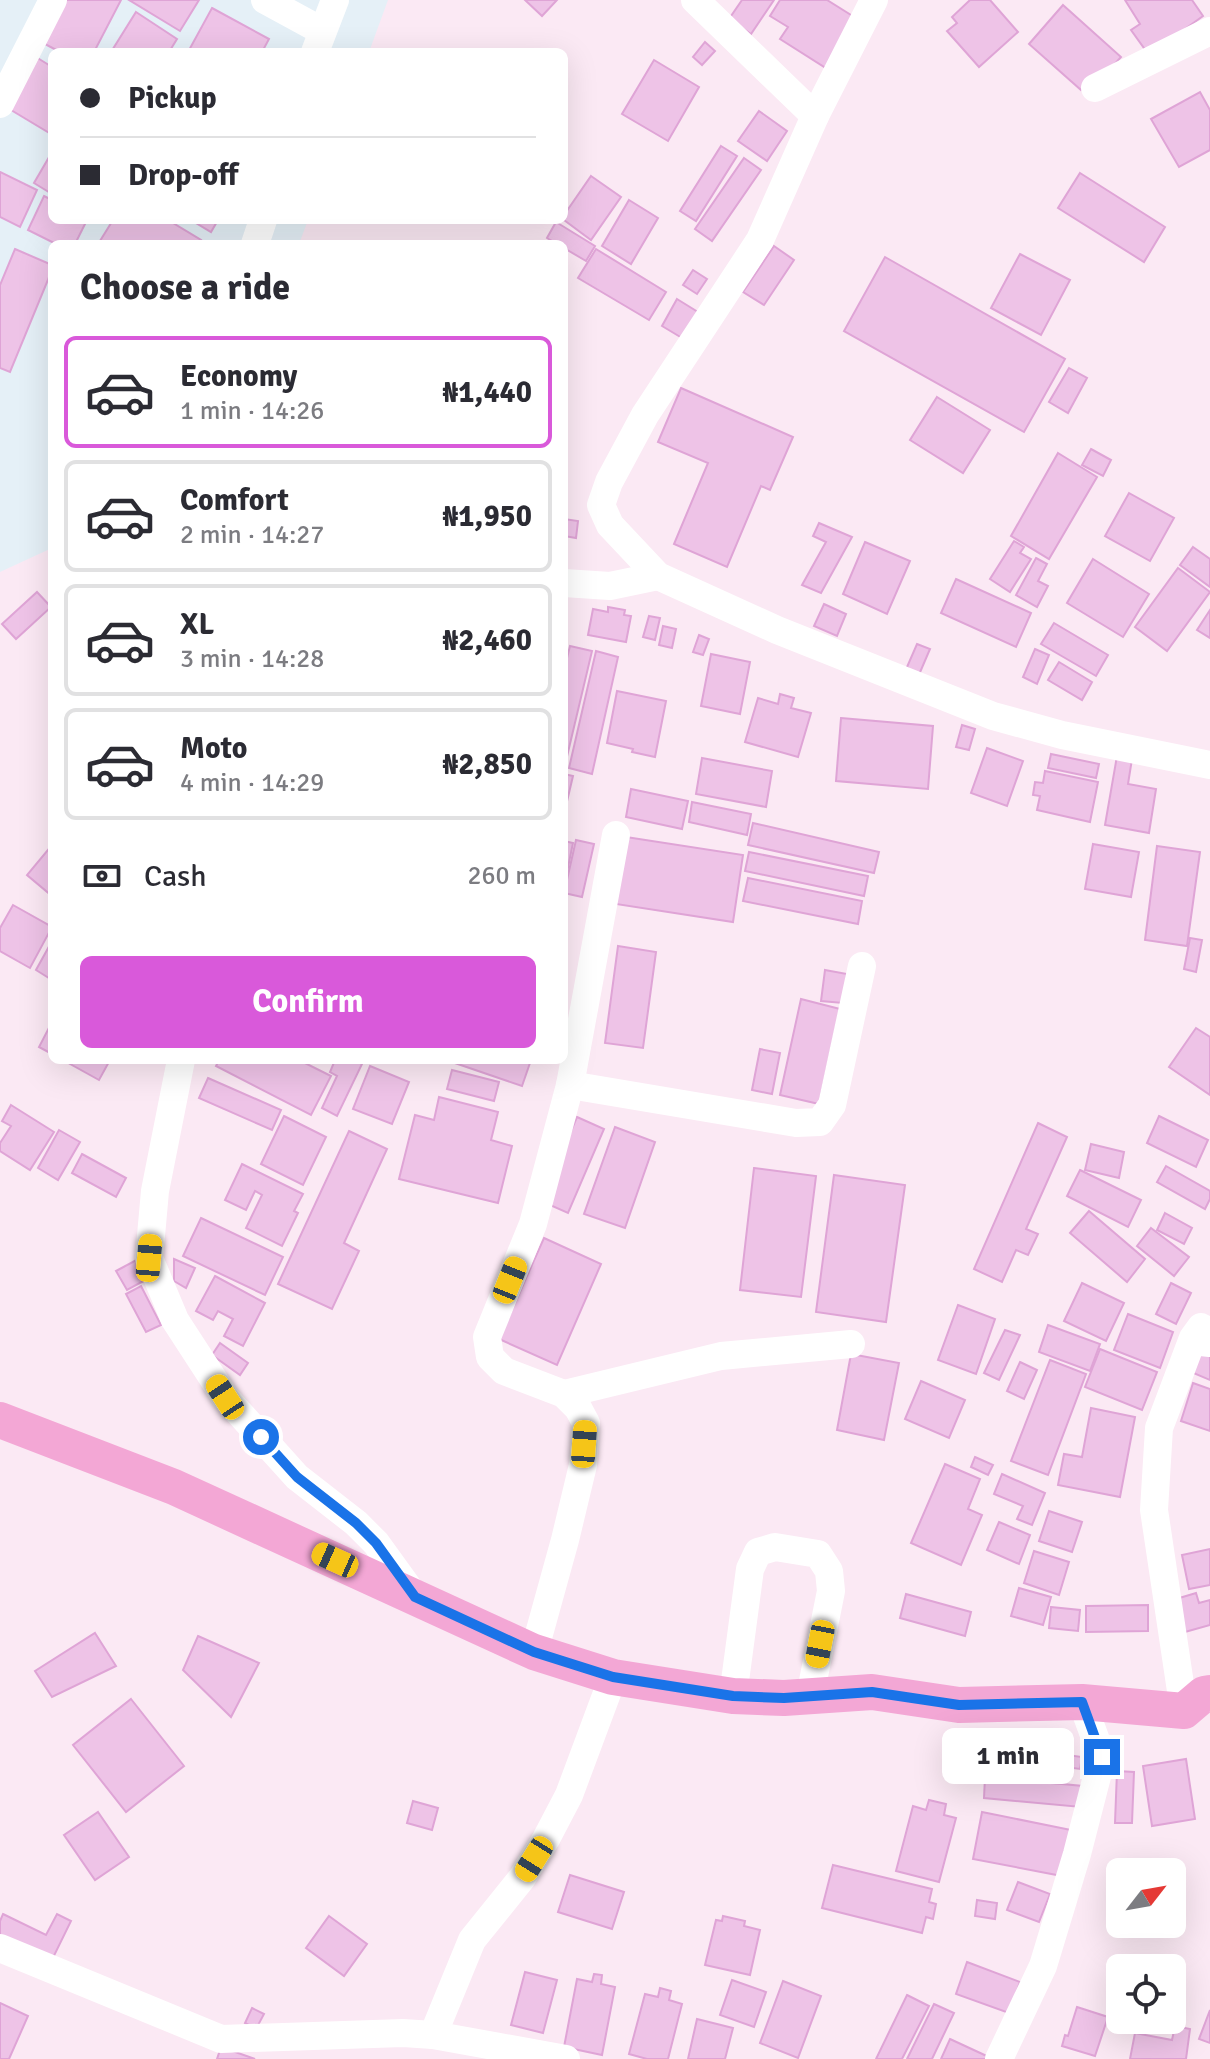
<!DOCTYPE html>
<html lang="en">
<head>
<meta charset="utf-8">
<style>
  :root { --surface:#fff; --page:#f7f7f7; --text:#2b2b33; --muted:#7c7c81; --line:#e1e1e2; --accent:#d959da }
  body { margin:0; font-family:Signika,sans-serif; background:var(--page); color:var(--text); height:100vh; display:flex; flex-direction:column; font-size:30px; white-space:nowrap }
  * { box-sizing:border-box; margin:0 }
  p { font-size:26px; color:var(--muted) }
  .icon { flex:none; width:44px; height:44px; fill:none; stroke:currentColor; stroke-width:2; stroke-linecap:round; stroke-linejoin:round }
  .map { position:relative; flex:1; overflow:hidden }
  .side { position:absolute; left:48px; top:240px; width:520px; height:824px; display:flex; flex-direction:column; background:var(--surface); border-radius:12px; box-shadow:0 8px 32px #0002 }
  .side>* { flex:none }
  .guide { position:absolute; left:48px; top:48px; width:520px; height:176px; border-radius:12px; box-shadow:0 8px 32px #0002; display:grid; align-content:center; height:176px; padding:0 32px; background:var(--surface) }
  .needle { width:52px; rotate:59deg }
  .fabs { position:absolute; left:1106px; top:1858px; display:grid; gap:16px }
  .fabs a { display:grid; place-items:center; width:80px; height:80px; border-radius:12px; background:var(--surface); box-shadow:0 8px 32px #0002; font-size:40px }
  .end { position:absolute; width:36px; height:36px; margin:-18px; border:10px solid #1a73e8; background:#fff; box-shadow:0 0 0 4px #fff }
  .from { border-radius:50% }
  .bubble { position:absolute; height:56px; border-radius:12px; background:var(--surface); box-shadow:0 8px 32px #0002; font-size:26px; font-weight:700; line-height:56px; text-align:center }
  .car { position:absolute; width:24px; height:48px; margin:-24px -12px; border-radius:10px; box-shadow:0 0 6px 2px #0007; background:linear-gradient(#f5c518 24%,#345 0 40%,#f5c518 0 76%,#345 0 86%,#f5c518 0) }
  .guide b { display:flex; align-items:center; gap:28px; height:76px; font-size:30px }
  .guide b+b { border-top:2px solid var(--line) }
  .guide i { width:20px; height:20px; background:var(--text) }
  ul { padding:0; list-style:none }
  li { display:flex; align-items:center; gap:24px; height:112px; margin:0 16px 12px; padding:0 16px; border:4px solid var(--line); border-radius:12px }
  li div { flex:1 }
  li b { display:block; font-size:30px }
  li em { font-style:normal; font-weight:700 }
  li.on { border-color:var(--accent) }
  li>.icon { width:72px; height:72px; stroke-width:1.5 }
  h2 { padding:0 32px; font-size:36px; line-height:96px }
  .pay { display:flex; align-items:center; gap:20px; height:88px; padding:0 32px; font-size:30px }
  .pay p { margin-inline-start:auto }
  .cta { display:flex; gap:16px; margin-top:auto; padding:16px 32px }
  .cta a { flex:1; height:92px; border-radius:12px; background:var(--accent); color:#fff; font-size:32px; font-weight:700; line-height:92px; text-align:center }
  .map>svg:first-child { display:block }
</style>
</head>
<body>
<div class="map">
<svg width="1210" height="2059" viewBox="0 0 1210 2059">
  <rect width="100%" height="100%" fill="#fbe9f4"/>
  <!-- education -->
  <path fill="#e5f0f7" d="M0,0H388L369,52H52V220H308L299,244H52V548L0,572Z"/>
  <!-- building -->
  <g fill="#eec3e7" stroke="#dfa4d6" stroke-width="2">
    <path d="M65,0H121L94,52H60L43,43Z"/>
    <path d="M129,0H199L180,31Z"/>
    <path d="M525,0H557L542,16Z"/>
    <path d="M742,0H774L751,34L729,19Z"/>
    <path d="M780,0H827L859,20L829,70L780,39L788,27L770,16Z"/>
    <path d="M970,0H990L1018,32L979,67L947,31L957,23L952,17Z"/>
    <path d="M1125,0H1192L1203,16L1149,55L1131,30L1140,24Z"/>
    <path d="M1063,5L1121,57L1097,84L1090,79L1081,90L1029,44Z"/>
    <path d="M212,8L269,39L262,52H188Z"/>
    <path d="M136,12L177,39L169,52H111Z"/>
    <path d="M705,42L715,51L702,65L693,57Z"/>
    <path d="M36,57L52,67L51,134L6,107Z"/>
    <path d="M654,60L699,87L668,141L622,114Z"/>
    <path d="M1200,92L1210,110V150L1179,167L1151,119Z"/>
    <path d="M759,111L787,131L767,161L738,141Z"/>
    <path d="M721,146L737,156L696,221L680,211Z"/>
    <path d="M52,152V194L34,183Z"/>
    <path d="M744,158L761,170L712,241L695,229Z"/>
    <path d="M0,172L37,190L20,227L0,217Z"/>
    <path d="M1080,173L1165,227L1144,262L1058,208Z"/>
    <path d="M591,176L621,197L591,240L564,220V215Z"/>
    <path d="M44,196L52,200V220H87L75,244H56L28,230Z"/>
    <path d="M629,200L658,218L631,264L602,246Z"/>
    <path d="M113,220H168L201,240L199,244H105L100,241Z"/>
    <path d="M191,220H218L211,232Z"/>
    <path d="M556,222L595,246L586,261L564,248V244H557L547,238Z"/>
    <path d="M774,246L794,260L764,305L743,292Z"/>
    <path d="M15,249L52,265V270L10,372L0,368V285Z"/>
    <path d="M596,249L666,292L649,320L578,278Z"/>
    <path d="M1020,254L1070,280L1041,335L991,308Z"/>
    <path d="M885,257L1065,359L1024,432L844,331Z"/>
    <path d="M693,270L707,279L697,294L683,285Z"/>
    <path d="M677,299L698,312L682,338L662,326Z"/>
    <path d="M1069,368L1087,378L1068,413L1049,402Z"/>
    <path d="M681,388L793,437L770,490L761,486L727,567L674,544L708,463L658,442Z"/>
    <path d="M937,397L990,430L963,473L910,440Z"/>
    <path d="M1091,449L1111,460L1103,476L1082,465Z"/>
    <path d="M1058,453L1097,477L1049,559L1011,536Z"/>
    <path d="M1129,493L1174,518L1150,561L1105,536Z"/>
    <path d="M564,519L578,521L576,538L564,536Z"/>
    <path d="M819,523L852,537L821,593L802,585L826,542L813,536Z"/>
    <path d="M1014,541L1024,547L1020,553L1031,559L1010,592L990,579Z"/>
    <path d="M865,542L910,561L887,614L843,594Z"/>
    <path d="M1193,547L1210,559V587L1180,565Z"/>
    <path d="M1036,558L1047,564L1038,581L1048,586L1037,607L1016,595Z"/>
    <path d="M1093,559L1149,594L1123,637L1067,603Z"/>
    <path d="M1178,568L1210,592L1167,651L1135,627Z"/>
    <path d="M956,579L1031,613L1016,647L941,613Z"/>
    <path d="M37,592L51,607L16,639L2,624Z"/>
    <path d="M824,604L846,614L837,636L814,626Z"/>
    <path d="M608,607L625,610L624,615L631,616L626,642L588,635L593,609L608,612Z"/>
    <path d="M1210,610V638L1197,630Z"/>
    <path d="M649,616L660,618L655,640L643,637Z"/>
    <path d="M1054,623L1108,655L1096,676L1041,644Z"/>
    <path d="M663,626L676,629L672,648L659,645Z"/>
    <path d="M699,635L709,639L703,655L693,652Z"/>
    <path d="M917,644L930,649L918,677L907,667Z"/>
    <path d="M570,646L592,651L565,765L564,670Z"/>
    <path d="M1035,649L1049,655L1037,684L1023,677Z"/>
    <path d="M596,651L618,657L592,774L569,768Z"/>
    <path d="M711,654L750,662L740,714L701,706Z"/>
    <path d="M1059,662L1092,682L1082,700L1048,680Z"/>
    <path d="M617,691L666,701L655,757L632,752L633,749L607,743Z"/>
    <path d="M780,694L794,698L791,708L811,713L798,757L745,742L758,698L778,704Z"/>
    <path d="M841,718L933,726L928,789L836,781Z"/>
    <path d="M962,725L975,729L969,750L956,747Z"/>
    <path d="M987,748L1023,761L1007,806L971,793Z"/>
    <path d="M1051,754L1099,764L1096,778L1048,768Z"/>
    <path d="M1117,756L1132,759L1128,784L1156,789L1149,833L1105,825Z"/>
    <path d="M702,758L772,771L766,807L696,794Z"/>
    <path d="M1045,771L1098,782L1090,822L1037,810L1040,796L1033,795L1035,782L1043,783Z"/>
    <path d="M564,774L573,776L564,814Z"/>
    <path d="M631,789L688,801L682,829L626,817Z"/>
    <path d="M692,802L751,814L747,835L689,822Z"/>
    <path d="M753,823L879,852L874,873L748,845Z"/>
    <path d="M626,837L743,855L733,922L616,904Z"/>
    <path d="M576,840L594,844L582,897L564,893Z"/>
    <path d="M564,841L573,843L564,887Z"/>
    <path d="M1093,844L1139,852L1131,897L1085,889Z"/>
    <path d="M52,845V896L27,875Z"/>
    <path d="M1157,846L1200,852L1187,946L1145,940Z"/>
    <path d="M749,852L868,876L864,896L745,871Z"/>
    <path d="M748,878L862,901L858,924L743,901Z"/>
    <path d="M13,905L52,927L30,968L0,951V928Z"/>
    <path d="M1190,938L1202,940L1196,972L1184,969Z"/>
    <path d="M52,941V980L36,970Z"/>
    <path d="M618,946L656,952L643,1048L605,1043Z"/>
    <path d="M825,970L847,974L843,1003L821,1001Z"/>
    <path d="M801,999L840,1009L819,1104L780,1095Z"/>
    <path d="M52,1022V1054L39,1047Z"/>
    <path d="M1196,1028L1210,1037V1095L1169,1067Z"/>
    <path d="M760,1049L780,1053L772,1094L752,1090Z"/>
    <path d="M63,1060H110L99,1080Z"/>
    <path d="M219,1060H299L331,1076L311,1115L216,1066Z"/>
    <path d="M335,1060H354L362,1064L337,1116L322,1108L337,1076L330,1072Z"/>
    <path d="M446,1060H531L522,1086Z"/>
    <path d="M370,1066L409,1082L392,1124L353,1109Z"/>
    <path d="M452,1070L499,1082L494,1101L447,1089Z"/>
    <path d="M208,1078L281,1110L272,1130L199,1098Z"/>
    <path d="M439,1097L498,1112L491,1140L512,1146L498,1203L399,1179L415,1115L434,1120Z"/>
    <path d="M11,1105L54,1132L30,1170L0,1151V1143L11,1126L2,1121Z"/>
    <path d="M284,1116L326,1137L303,1185L261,1164Z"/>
    <path d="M1159,1116L1208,1140L1196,1167L1147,1143Z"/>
    <path d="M577,1117L604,1129L568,1213L541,1201Z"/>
    <path d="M1038,1123L1067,1137L1026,1229L1038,1234L1028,1255L1016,1250L1002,1282L974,1269Z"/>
    <path d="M615,1127L655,1142L625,1228L584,1214Z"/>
    <path d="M59,1130L80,1142L58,1180L38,1168Z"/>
    <path d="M349,1131L387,1149L344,1243L359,1251L332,1309L278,1284Z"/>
    <path d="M1091,1144L1124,1152L1119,1178L1085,1170Z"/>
    <path d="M82,1154L126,1178L116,1197L72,1173Z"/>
    <path d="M242,1164L303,1194L294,1211L298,1213L282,1246L246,1228L262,1195L255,1191L246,1210L225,1200Z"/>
    <path d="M1166,1166L1210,1191V1199L1205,1209L1157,1182Z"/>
    <path d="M754,1168L816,1176L801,1297L740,1290Z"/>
    <path d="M1080,1170L1141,1200L1128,1227L1067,1196Z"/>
    <path d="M834,1175L905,1185L886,1322L816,1312Z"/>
    <path d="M1089,1211L1145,1259L1127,1282L1070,1233Z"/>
    <path d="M1165,1213L1192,1228L1184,1244L1157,1230Z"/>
    <path d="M201,1218L283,1257L265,1295L183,1256Z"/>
    <path d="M1151,1228L1189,1257L1174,1276L1137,1246Z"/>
    <path d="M544,1238L601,1264L557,1365L499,1339Z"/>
    <path d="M140,1258L151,1277L127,1290L116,1271Z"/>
    <path d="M174,1259L195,1268L186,1288L174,1281Z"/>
    <path d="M215,1276L265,1303L243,1346L224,1336L233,1319L218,1311L213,1320L196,1311Z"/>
    <path d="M1082,1283L1124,1303L1106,1341L1064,1321Z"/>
    <path d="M1171,1283L1191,1293L1176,1324L1156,1314Z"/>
    <path d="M141,1286L161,1325L146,1332L126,1294Z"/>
    <path d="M958,1305L995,1319L976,1374L938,1360Z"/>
    <path d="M1128,1314L1173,1332L1160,1368L1114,1350Z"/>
    <path d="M1048,1325L1100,1344L1090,1371L1039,1352Z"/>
    <path d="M1005,1330L1020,1335L999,1380L984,1373Z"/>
    <path d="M220,1343L248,1363L240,1375L212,1355Z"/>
    <path d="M1202,1344L1210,1348V1380L1191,1372Z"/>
    <path d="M1100,1349L1157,1372L1142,1410L1085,1387Z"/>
    <path d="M851,1354L899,1363L884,1440L837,1430Z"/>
    <path d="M1050,1360L1086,1374L1048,1475L1011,1461Z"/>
    <path d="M1020,1362L1037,1370L1024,1399L1007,1391Z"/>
    <path d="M921,1381L965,1400L949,1438L905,1419Z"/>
    <path d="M1193,1383L1210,1389V1431L1181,1421Z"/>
    <path d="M1091,1408L1135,1417L1120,1497L1058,1485L1064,1454L1082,1457Z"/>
    <path d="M975,1457L993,1465L988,1475L971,1467Z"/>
    <path d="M945,1464L980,1479L968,1509L982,1515L961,1565L911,1543Z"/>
    <path d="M1002,1474L1045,1493L1032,1525L1017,1519L1023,1506L994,1494Z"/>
    <path d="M1049,1511L1082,1522L1072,1552L1039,1541Z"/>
    <path d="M999,1522L1030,1535L1019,1564L987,1550Z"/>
    <path d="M1210,1549V1585L1189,1589L1182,1555Z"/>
    <path d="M1034,1551L1069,1562L1059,1595L1024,1583Z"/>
    <path d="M1019,1588L1051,1597L1043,1625L1011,1616Z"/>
    <path d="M1196,1593L1199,1603L1210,1600V1625L1185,1632L1176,1599Z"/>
    <path d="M906,1594L971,1612L965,1636L900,1618Z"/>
    <path d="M1148,1605V1631L1086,1632V1606Z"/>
    <path d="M1051,1607L1080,1610L1078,1631L1049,1628Z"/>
    <path d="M95,1633L116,1666L52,1697L35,1671Z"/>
    <path d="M198,1636L259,1663L231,1717L183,1670Z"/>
    <path d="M131,1699L184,1766L126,1812L73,1745Z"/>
    <path d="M1047,1733V1745L1012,1748L1011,1735Z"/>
    <path d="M1067,1755L1082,1757L1080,1769L1065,1767Z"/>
    <path d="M1186,1759L1195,1819L1152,1826L1143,1766Z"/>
    <path d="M1117,1771L1134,1772L1132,1823H1115Z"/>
    <path d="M985,1777L1083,1786L1081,1807L984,1798Z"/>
    <path d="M929,1800L946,1804L944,1815L956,1818L939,1882L896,1871L913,1806L926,1810Z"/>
    <path d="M413,1801L438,1808L432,1830L407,1823Z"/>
    <path d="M98,1812L129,1857L95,1880L64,1835Z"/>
    <path d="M982,1812L1071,1830L1062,1876L973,1859Z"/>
    <path d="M833,1865L932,1889L929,1902L936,1904L933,1919L926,1917L922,1933L822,1908Z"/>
    <path d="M570,1875L624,1892L612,1929L558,1912Z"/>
    <path d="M1018,1882L1050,1894L1039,1922L1007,1910Z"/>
    <path d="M977,1900L997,1903L995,1919L975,1916Z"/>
    <path d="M3,1914L46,1935L57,1914L71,1921L48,1968L0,1943V1921Z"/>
    <path d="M329,1916L367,1944L344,1976L306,1948Z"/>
    <path d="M723,1916L745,1921L744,1926L760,1930L750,1975L705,1965L716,1920L722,1921Z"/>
    <path d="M967,1962L1020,1982L1009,2013L956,1994Z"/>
    <path d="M525,1972L557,1980L543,2033L511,2025Z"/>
    <path d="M594,1974L602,1975L601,1984L615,1987L602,2055L564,2047L577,1979L592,1982Z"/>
    <path d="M732,1980L766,1992L754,2027L720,2015Z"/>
    <path d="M783,1981L821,1996L798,2058L760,2043Z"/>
    <path d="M660,1988L671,1991L669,2000L682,2004L668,2059H647L629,2054L645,1994L658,1997Z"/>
    <path d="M907,1995L929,2006L902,2059H876Z"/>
    <path d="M0,2003L28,2016L9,2059H0Z"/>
    <path d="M934,2004L954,2013L932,2059H907Z"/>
    <path d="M1077,2007L1108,2017L1095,2056L1062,2046L1065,2035L1068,2036Z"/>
    <path d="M252,2008L264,2014L256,2029L245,2023Z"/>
    <path d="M1210,2010V2043L1199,2039Z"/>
    <path d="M697,2019L733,2028L725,2059H688Z"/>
    <path d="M1175,2026L1190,2029L1186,2059H1130L1135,2033L1172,2040Z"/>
    <path d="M950,2039L991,2058V2059H941Z"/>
    <path d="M221,2047L255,2059H217Z"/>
  </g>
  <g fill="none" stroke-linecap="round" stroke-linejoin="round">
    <!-- minor -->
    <g stroke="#fff" stroke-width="28">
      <path d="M265,0L322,31"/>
      <path d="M695,0L815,116"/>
      <path d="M874,0L815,116L760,240L645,415L609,482L601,505L610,525L658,576L777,630L993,716L1062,735L1210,765"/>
      <path d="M315,52L335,0"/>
      <path d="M1095,88L1210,31"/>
      <path d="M0,104L53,0"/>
      <path d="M255,244L263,220"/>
      <path d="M564,583L610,586L658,576"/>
      <path d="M181,1060L155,1191L149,1258L175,1320L225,1397L297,1477L356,1523L376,1543L415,1597"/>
      <path d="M570,1085L796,1123L820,1122L832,1105L862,966"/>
      <path d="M564,1394L721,1356L851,1344"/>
      <path d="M534,1652L565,1540L583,1465L586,1423L578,1408L564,1394L504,1371L490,1357L487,1337L533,1224L570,1085L616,835"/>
      <path d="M733,1696L750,1569L758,1552L775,1547L818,1554L829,1571L831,1591L810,1696"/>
      <path d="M1184,1711L1154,1510L1159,1428L1193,1338L1201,1327L1209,1332L1201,1342L1210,1343"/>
      <path d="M0,1948L221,2039L403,2033L433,2035L566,2059"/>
      <path d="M433,2035L472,1940L522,1878L546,1839L569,1795L613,1677"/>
      <path d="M999,2059L1043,1966L1077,1854L1102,1757L1082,1702"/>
    </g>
    <!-- major -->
    <path stroke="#f3a7d5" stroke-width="36" d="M0,1420L174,1487L534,1652L613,1677L733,1696L784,1698L872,1692L959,1705L1082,1702L1184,1711L1204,1694L1210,1693"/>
  </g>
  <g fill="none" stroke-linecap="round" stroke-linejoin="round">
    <!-- route -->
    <path stroke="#1a73e8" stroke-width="10" d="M261,1437L297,1477L356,1523L376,1543L415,1597L534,1652L613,1677L733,1696L784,1698L872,1692L959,1705L1082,1702L1102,1757"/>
  </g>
</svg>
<div class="fabs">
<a><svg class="needle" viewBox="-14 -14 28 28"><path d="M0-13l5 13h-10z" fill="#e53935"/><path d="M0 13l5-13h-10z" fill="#7c7c81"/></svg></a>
<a><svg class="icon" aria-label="locate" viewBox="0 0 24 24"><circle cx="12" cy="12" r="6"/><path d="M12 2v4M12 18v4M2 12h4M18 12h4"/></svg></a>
</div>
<i class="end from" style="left:261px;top:1437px"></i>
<i class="end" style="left:1102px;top:1757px"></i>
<div class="bubble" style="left:942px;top:1728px;width:132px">1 min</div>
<i class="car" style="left:149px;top:1258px;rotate:5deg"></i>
<i class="car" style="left:510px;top:1280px;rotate:22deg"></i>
<i class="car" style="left:225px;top:1397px;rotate:327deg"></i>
<i class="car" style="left:584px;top:1444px;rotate:4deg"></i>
<i class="car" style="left:335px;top:1560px;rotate:294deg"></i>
<i class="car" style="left:820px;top:1644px;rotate:191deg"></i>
<i class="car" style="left:534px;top:1859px;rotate:212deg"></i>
<div class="guide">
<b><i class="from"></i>Pickup</b>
<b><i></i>Drop-off</b>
</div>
<section class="side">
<h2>Choose a ride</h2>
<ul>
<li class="on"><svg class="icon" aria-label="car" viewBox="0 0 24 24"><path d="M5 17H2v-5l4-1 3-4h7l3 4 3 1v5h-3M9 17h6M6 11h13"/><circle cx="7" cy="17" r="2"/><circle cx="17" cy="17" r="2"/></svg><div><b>Economy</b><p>1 min · 14:26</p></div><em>₦1,440</em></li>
<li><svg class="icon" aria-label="car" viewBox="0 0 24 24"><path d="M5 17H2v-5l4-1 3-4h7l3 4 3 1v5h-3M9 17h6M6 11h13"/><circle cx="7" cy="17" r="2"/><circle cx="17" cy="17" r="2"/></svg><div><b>Comfort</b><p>2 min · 14:27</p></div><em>₦1,950</em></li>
<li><svg class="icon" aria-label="car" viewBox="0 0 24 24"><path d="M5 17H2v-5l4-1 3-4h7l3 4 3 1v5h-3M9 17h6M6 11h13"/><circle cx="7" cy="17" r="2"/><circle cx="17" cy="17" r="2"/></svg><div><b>XL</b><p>3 min · 14:28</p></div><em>₦2,460</em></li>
<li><svg class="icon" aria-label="car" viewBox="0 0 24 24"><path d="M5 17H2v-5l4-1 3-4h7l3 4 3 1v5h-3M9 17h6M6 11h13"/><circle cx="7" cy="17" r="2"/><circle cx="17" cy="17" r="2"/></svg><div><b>Moto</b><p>4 min · 14:29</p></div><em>₦2,850</em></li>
</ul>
<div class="pay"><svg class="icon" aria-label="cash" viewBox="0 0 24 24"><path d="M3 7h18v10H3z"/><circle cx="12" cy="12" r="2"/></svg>Cash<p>260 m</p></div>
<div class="cta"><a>Confirm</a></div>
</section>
</div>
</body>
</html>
